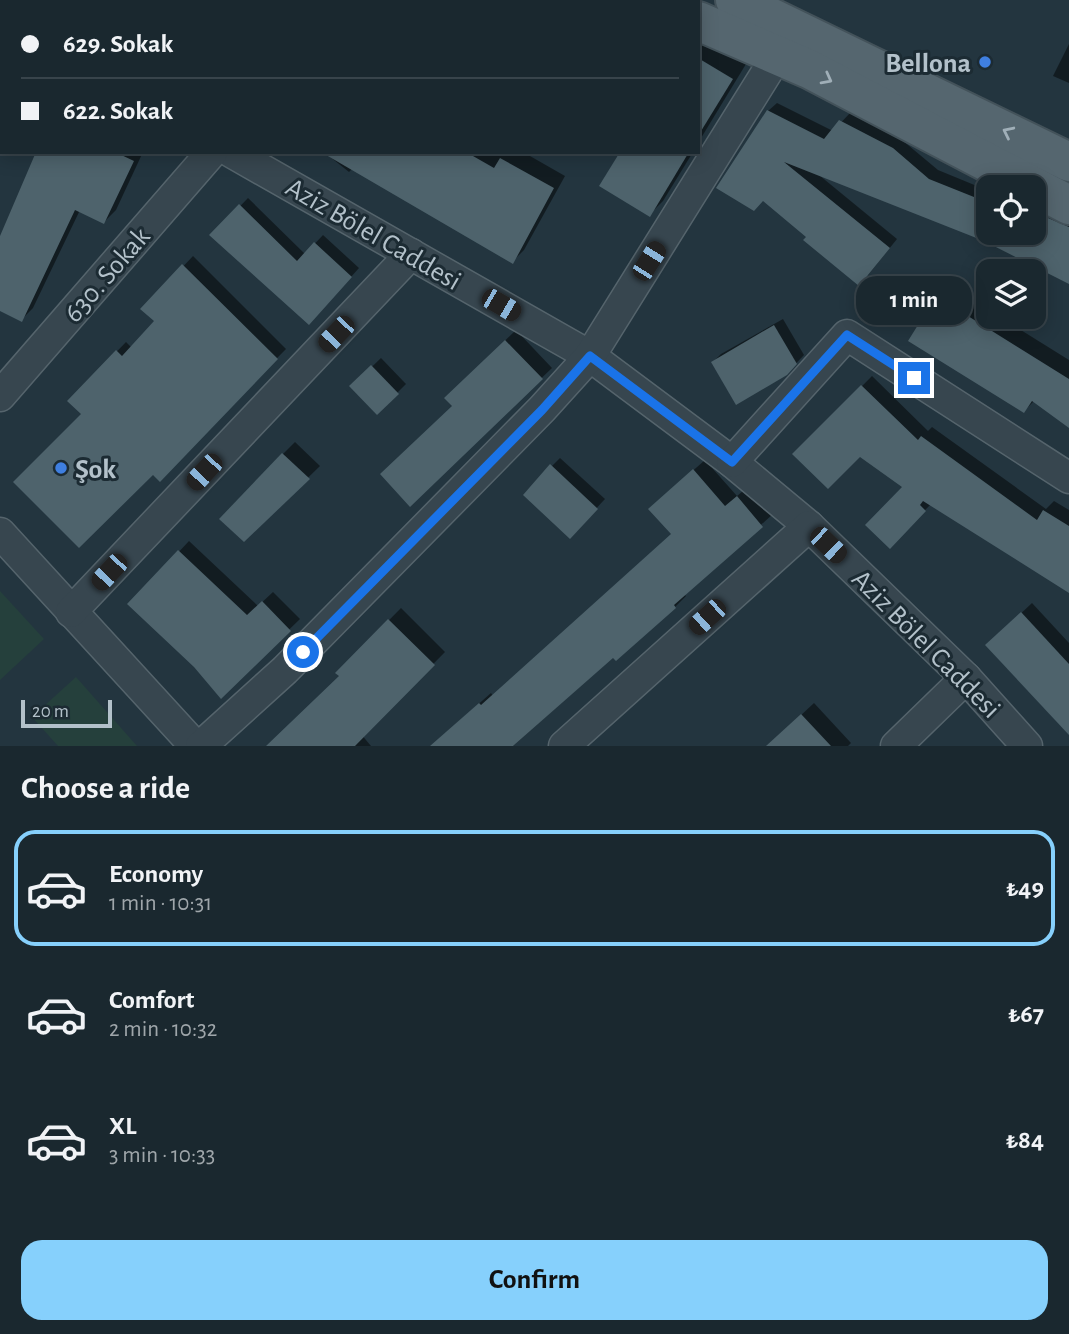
<!DOCTYPE html>
<html lang="en">
<head>
<meta charset="utf-8">
<style>
  :root { --surface:#1a282f; --page:#27343b; --text:#f1f3f6; --muted:#9fa6aa; --line:#38444b; --accent:#86d0fc }
  body { margin:0; font-family:"Alegreya Sans",sans-serif; background:var(--page); color:var(--text); height:100vh; display:flex; flex-direction:column; font-size:26px; white-space:nowrap }
  * { box-sizing:border-box; margin:0 }
  p { font-size:23px; color:var(--muted) }
  .icon { flex:none; width:38px; height:38px; fill:none; stroke:currentColor; stroke-width:2; stroke-linecap:round; stroke-linejoin:round }
  .map { position:relative; height:746px; overflow:hidden }
  .drawer { display:flex; flex-direction:column; background:var(--surface); flex:1 }
  .drawer>* { flex:none }
  .hud { position:absolute; left:0px; top:0px; width:700px; height:154px; box-shadow:0 4px 18px #0003,0 0 0 2px var(--line); display:grid; align-content:center; height:154px; padding:0 21px; background:var(--surface) }
  .controls { position:absolute; left:976px; top:175px; display:grid; gap:14px }
  .controls a { display:grid; place-items:center; width:70px; height:70px; border-radius:14px; background:var(--surface); box-shadow:0 4px 18px #0003,0 0 0 2px var(--line); font-size:35px }
  .scale { position:absolute; left:21px; bottom:18px; width:91px; box-sizing:border-box; padding-left:7px; border:4px solid #b3c1ca; border-top:0; font-size:19px; line-height:24px; white-space:nowrap; color:#b3c1ca; -webkit-text-stroke:5px #1c2b33; paint-order:stroke }
  .end { position:absolute; width:32px; height:32px; margin:-16px; border:9px solid #1a73e8; background:#fff; box-shadow:0 0 0 4px #fff }
  .from { border-radius:50% }
  .bubble { position:absolute; height:49px; border-radius:21px; background:var(--surface); box-shadow:0 4px 18px #0003,0 0 0 2px var(--line); font-size:23px; font-weight:700; line-height:49px; text-align:center }
  .car { position:absolute; width:21px; height:42px; margin:-21px -10px; border-radius:9px; box-shadow:0 0 5px 2px #0007; background:linear-gradient(#222 24%,#8ab4d8 0 40%,#222 0 76%,#8ab4d8 0 86%,#222 0) }
  .hud b { display:flex; align-items:center; gap:24px; height:66px; font-size:26px }
  .hud b+b { border-top:2px solid var(--line) }
  .hud i { width:18px; height:18px; background:var(--text) }
  ul { padding:0; list-style:none }
  li { display:flex; align-items:center; gap:21px; height:116px; margin:0 14px 10px; padding:0 7px; border:4px solid transparent; border-radius:21px }
  li div { flex:1 }
  li b { display:block; font-size:26px }
  li em { font-style:normal; font-weight:700 }
  li.current { border-color:var(--accent) }
  li>.icon { width:63px; height:63px; stroke-width:1.5 }
  h2 { padding:0 21px; font-size:32px; line-height:84px }
  .primary-button { display:flex; gap:14px; margin-top:auto; padding:14px 21px }
  .primary-button a { flex:1; height:80px; border-radius:21px; background:var(--accent); color:#111; font-size:28px; font-weight:700; line-height:80px; text-align:center }
  .map>svg:first-child { display:block }
</style>
</head>
<body>
<div class="map">
<svg width="1069" height="746" viewBox="0 0 1069 746">
  <rect width="100%" height="100%" fill="#23353f"/>
  <!-- green -->
  <g fill="#25403c">
    <path d="M0,591L44,639L0,680Z"/>
    <path d="M76,677L137,746H58L32,717Z"/>
  </g>
  <!-- shadow -->
  <g fill="#0007">
    <path d="M17,0H169L168,2Z"/>
    <path d="M361,0H547L550,2H360Z"/>
    <path d="M698,35L746,64L698,143Z"/>
    <path d="M1069,44V83L1053,76Z"/>
    <path d="M777,103L833,131L850,113L902,140L938,170L989,191V233H1034V199L1069,216V282L984,240L819,175L897,239L868,275L808,237L763,199L768,111Z"/>
    <path d="M38,152H143L116,210L104,222L80,210L33,308L21,320L0,309V240Z"/>
    <path d="M324,152H498L504,156L508,152H523L565,176L524,250L512,262L353,168L349,172Z"/>
    <path d="M622,152H693L663,201L649,215Z"/>
    <path d="M248,198L305,254L323,235L359,268L317,315L212,235Z"/>
    <path d="M193,256L286,349L221,415L83,414L69,401L126,342L132,348L156,321L143,309Z"/>
    <path d="M950,285L989,310V317H1000L1069,360V426L1034,401L1024,411L938,297Z"/>
    <path d="M783,319L804,355L786,374L713,362L721,354Z"/>
    <path d="M516,330L552,368L410,504L455,406L446,398Z"/>
    <path d="M381,358L406,384L377,413L352,386Z"/>
    <path d="M872,376L928,431L932,427L1046,509L1054,501L1069,510V591L931,504L890,546L904,487L860,455L795,454Z"/>
    <path d="M295,442L320,466L244,540L283,454Z"/>
    <path d="M560,458L605,499L578,528L552,466Z"/>
    <path d="M705,460L737,496L749,486L773,514L684,594L686,596L675,607L614,656L513,746H431L491,693L493,696L673,534L662,498Z"/>
    <path d="M189,541L258,606L273,592L300,619L221,696L195,666L130,604Z"/>
    <path d="M1032,603L1069,643V716L998,635Z"/>
    <path d="M401,608L445,652L383,715L342,668Z"/>
    <path d="M325,691L371,746H269L275,740Z"/>
    <path d="M814,703L851,743L848,746H768Z"/>
  </g>
  <!-- building -->
  <g fill="#4e636c">
    <path d="M698,58L733,79L698,136Z"/>
    <path d="M767,110L824,139L839,120L893,148L929,179L989,203L987,233H1034V212L1069,227V284L984,241L784,162L890,248L859,286L803,240L806,237L763,201L754,211L716,188Z"/>
    <path d="M36,152H115L134,161L104,224L75,210L22,322L0,311V236Z"/>
    <path d="M321,152H466L494,168L500,158L554,188L513,264Z"/>
    <path d="M620,152H689L650,217L599,186Z"/>
    <path d="M239,204L297,261L314,242L352,277L309,325L209,235Z"/>
    <path d="M182,264L278,359L160,482L153,475L79,548L13,482L81,414L67,401L116,350L122,356L154,321L140,309Z"/>
    <path d="M936,296L1069,379V428L1032,401L1024,413L908,341Z"/>
    <path d="M774,325L797,364L787,375L736,405L711,362Z"/>
    <path d="M505,340L543,379L410,507L380,474L452,406L444,398Z"/>
    <path d="M371,365L399,394L377,415L349,386Z"/>
    <path d="M861,385L918,440L921,436L1037,520L1043,510L1069,526V593L923,501L920,505L926,511L890,549L865,525L902,487L860,457L828,489L792,454Z"/>
    <path d="M282,453L310,479L244,542L219,519Z"/>
    <path d="M550,464L598,509L570,539L523,495Z"/>
    <path d="M693,469L725,506L737,496L763,527L674,605L676,608L616,661L613,658L513,746H430L479,703L481,705L671,534L648,509Z"/>
    <path d="M178,550L247,615L262,601L291,631L221,699L194,667L127,604Z"/>
    <path d="M1021,612L1069,664V735L985,645Z"/>
    <path d="M388,619L435,665L355,746H266L339,676L335,673Z"/>
    <path d="M801,714L831,746H766Z"/>
  </g>
  <g fill="none" stroke-linecap="round" stroke-linejoin="round">
    <defs>
      <g id="street">
        <path d="M330,2L332,0"/>
        <path d="M0,37L2,38"/>
        <path d="M231,152L590,356L732,462L809,526L966,678L1027,746"/>
        <path d="M0,396L212,152"/>
        <path d="M732,462L847,335L1069,478"/>
        <path d="M0,533L195,746"/>
        <path d="M71,612L411,254"/>
        <path d="M201,746L285,670L542,409L590,356L777,56"/>
        <path d="M564,746L809,526"/>
        <path d="M896,746L966,678"/>
      </g>
      <g id="primary">
        <path d="M653,0L657,2"/>
        <path d="M735,0L1069,162"/>
        <path d="M698,21L809,69L1069,205"/>
      </g>
    </defs>
    <!-- street casing -->
    <use href="#street" stroke="#55646c" stroke-width="33"/>
    <!-- primary casing -->
    <use href="#primary" stroke="#43525a" stroke-width="42"/>
    <!-- street -->
    <use href="#street" stroke="#37464f" stroke-width="30"/>
    <!-- primary -->
    <use href="#primary" stroke="#55666f" stroke-width="38"/>
  </g>
  <!-- one-way arrows -->
  <defs><path id="oneway-chevron" d="M-2-3.5L2.5 0L-2 3.5" fill="none" stroke-width="1.6" stroke-linecap="round" stroke-linejoin="round" transform="scale(1.75)"/></defs>
  <g stroke="#a0afb8">
    <use href="#oneway-chevron" transform="translate(827 79) rotate(28)"/>
    <use href="#oneway-chevron" transform="translate(1008 132) rotate(-154)"/>
  </g>
  <g fill="none" stroke-linecap="round" stroke-linejoin="round">
    <!-- route -->
    <path stroke="#1a73e8" stroke-width="9" d="M303,652L542,410L590,356L732,462L847,335L914,378"/>
  </g>
  <!-- markers -->
  <g fill="#3f7fe0" stroke="#1c2b33" stroke-width="2.5">
    <circle cx="985" cy="62" r="7"/>
    <circle cx="61" cy="468" r="7"/>
  </g>
  <g text-anchor="middle" stroke-width="6" stroke-linejoin="round" paint-order="stroke">
    <!-- poi labels -->
    <g font-size="28" font-weight="bold" fill="#b3c1ca" stroke="#1c2b33" text-anchor="end">
      <text x="971" y="72">Bellona</text>
      <text x="75" y="478" text-anchor="start">Şok</text>
    </g>
    <!-- street labels -->
    <g font-size="28" fill="#b3c1ca" stroke="#1c2b33">
      <text transform="translate(374 233) rotate(30)" y="10">Aziz Bölel Caddesi</text>
      <text transform="translate(106 274) rotate(-49)" y="10">630. Sokak</text>
      <text transform="translate(927 643) rotate(45)" y="10">Aziz Bölel Caddesi</text>
    </g>
  </g>
</svg>
<div class="controls">
<a><svg class="icon" aria-label="locate" viewBox="0 0 24 24"><circle cx="12" cy="12" r="6"/><path d="M12 2v4M12 18v4M2 12h4M18 12h4"/></svg></a>
<a><svg class="icon" aria-label="layers" viewBox="0 0 24 24"><path d="M12 4l9 5-9 5-9-5zM3 14l9 5 9-5"/></svg></a>
</div>
<div class="scale">20 m</div>
<i class="end from" style="left:303px;top:652px"></i>
<i class="end" style="left:914px;top:378px"></i>
<div class="bubble" style="left:856px;top:276px;width:116px">1 min</div>
<i class="car" style="left:649px;top:261px;rotate:32deg"></i>
<i class="car" style="left:501px;top:305px;rotate:120deg"></i>
<i class="car" style="left:336px;top:334px;rotate:224deg"></i>
<i class="car" style="left:204px;top:472px;rotate:223deg"></i>
<i class="car" style="left:828px;top:545px;rotate:134deg"></i>
<i class="car" style="left:109px;top:572px;rotate:223deg"></i>
<i class="car" style="left:707px;top:617px;rotate:228deg"></i>
<div class="hud">
<b><i class="from"></i>629. Sokak</b>
<b><i></i>622. Sokak</b>
</div>
</div>
<section class="drawer">
<h2>Choose a ride</h2>
<ul>
<li class="current"><svg class="icon" aria-label="car" viewBox="0 0 24 24"><path d="M5 17H2v-5l4-1 3-4h7l3 4 3 1v5h-3M9 17h6M6 11h13"/><circle cx="7" cy="17" r="2"/><circle cx="17" cy="17" r="2"/></svg><div><b>Economy</b><p>1 min · 10:31</p></div><em>₺49</em></li>
<li><svg class="icon" aria-label="car" viewBox="0 0 24 24"><path d="M5 17H2v-5l4-1 3-4h7l3 4 3 1v5h-3M9 17h6M6 11h13"/><circle cx="7" cy="17" r="2"/><circle cx="17" cy="17" r="2"/></svg><div><b>Comfort</b><p>2 min · 10:32</p></div><em>₺67</em></li>
<li><svg class="icon" aria-label="car" viewBox="0 0 24 24"><path d="M5 17H2v-5l4-1 3-4h7l3 4 3 1v5h-3M9 17h6M6 11h13"/><circle cx="7" cy="17" r="2"/><circle cx="17" cy="17" r="2"/></svg><div><b>XL</b><p>3 min · 10:33</p></div><em>₺84</em></li>
</ul>
<div class="primary-button"><a>Confirm</a></div>
</section>
</body>
</html>
